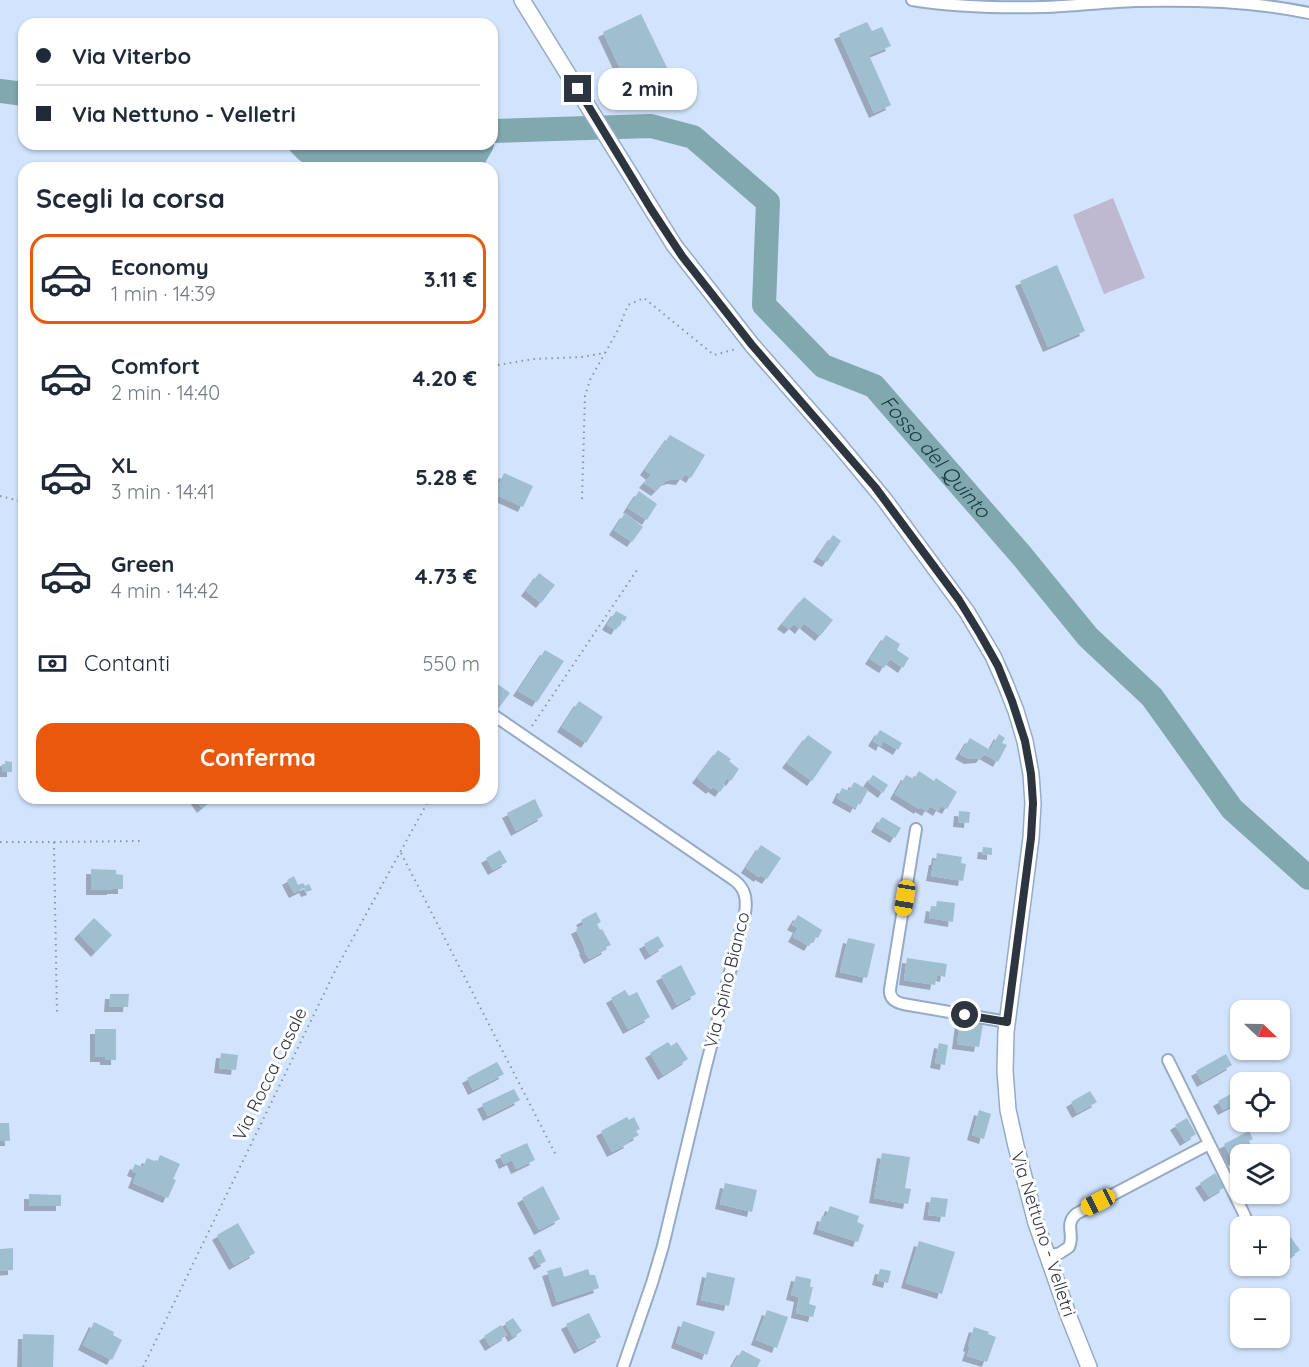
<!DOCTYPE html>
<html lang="it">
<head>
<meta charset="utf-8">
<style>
  :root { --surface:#fff; --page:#f6f6f7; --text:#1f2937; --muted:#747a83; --line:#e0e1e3; --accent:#ea580c }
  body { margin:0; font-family:Quicksand,sans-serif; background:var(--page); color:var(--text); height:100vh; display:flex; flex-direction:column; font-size:22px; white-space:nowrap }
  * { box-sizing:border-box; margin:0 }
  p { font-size:20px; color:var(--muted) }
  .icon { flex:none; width:33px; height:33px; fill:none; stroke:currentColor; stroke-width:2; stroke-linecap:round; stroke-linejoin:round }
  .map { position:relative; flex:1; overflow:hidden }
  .details { position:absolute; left:18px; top:162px; width:480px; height:642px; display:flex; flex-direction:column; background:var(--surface); border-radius:18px; box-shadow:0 2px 4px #0004 }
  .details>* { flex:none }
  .top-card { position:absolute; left:18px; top:18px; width:480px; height:132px; border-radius:18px; box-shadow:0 2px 4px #0004; display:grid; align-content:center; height:132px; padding:0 18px; background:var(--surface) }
  .needle { width:39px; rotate:112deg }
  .buttons { position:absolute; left:1230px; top:1000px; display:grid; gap:12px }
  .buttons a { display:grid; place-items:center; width:60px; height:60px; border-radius:12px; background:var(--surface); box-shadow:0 2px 4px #0004; font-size:30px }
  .end { position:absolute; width:27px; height:27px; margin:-14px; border:8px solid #2c3540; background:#fff; box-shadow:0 0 0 3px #fff }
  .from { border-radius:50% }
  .bubble { position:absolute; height:42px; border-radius:18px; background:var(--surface); box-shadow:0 2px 4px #0004; font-size:20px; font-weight:700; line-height:42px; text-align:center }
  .car { position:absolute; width:18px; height:36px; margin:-18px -9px; border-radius:8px; box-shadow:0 0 4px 2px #0007; background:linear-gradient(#f5c518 24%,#345 0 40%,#f5c518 0 76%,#345 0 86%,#f5c518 0) }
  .top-card b { display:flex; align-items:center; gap:21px; height:57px; font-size:22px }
  .top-card b+b { border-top:2px solid var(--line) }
  .top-card i { width:15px; height:15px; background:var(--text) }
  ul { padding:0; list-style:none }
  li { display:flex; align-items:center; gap:18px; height:90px; margin:0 12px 9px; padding:0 6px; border:3px solid transparent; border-radius:18px }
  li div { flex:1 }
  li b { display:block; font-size:22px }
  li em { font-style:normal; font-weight:700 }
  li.current { border-color:var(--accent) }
  li>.icon { width:54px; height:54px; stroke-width:1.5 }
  h2 { padding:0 18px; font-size:27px; line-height:72px }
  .pay { display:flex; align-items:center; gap:15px; height:66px; padding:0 18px; font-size:22px }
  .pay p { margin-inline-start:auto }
  .button { display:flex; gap:12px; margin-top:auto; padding:12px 18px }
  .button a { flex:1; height:69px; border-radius:18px; background:var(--accent); color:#fff; font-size:24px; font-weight:700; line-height:69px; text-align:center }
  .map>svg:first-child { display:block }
</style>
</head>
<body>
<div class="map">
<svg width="1309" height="1367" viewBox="0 0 1309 1367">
  <defs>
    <filter id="shadow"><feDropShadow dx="-5" dy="5" stdDeviation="0" flood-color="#0004"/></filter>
  </defs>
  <rect width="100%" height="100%" fill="#d2e4fd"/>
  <!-- green -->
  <path fill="#bfb8d1" d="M1113,198L1145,278L1104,294L1073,215Z"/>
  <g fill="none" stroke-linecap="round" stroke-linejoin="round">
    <!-- river -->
    <g stroke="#81a7af" stroke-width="24">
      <path d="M0,91L24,94"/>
      <path id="s1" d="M492,131L651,126L693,137L768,202L764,305L823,366L874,386L1022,556L1088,637L1152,697L1232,809L1309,878"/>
      <path d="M300,144L307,151L343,158L461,152L474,158L482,144"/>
    </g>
  </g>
  <!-- building -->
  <g fill="#9fbed0" filter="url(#shadow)">
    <path d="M641,14L672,78L633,96L603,32Z"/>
    <path d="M867,22L872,31L882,27L891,46L869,55L891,105L874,113L839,34Z"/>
    <path d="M1057,265L1085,331L1048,347L1020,281Z"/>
    <path d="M670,435L705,455L691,478L685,474L681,480L672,479L666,481L656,491L644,483L651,475L645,470Z"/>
    <path d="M504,473L533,486L523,507L494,494Z"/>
    <path d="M639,491L657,504L647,520L628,508Z"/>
    <path d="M625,513L643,527L632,542L614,530Z"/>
    <path d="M833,535L841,541L827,562L818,557Z"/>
    <path d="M539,573L555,585L541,603L526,591Z"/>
    <path d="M804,597L833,620L820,636L804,623L800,629L794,624L789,629L782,624Z"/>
    <path d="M616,611L627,617L624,622L622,620L616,630L607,625Z"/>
    <path d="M886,635L900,644L897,650L909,658L903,668L890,659L884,668L870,659Z"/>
    <path d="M545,650L564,661L537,702L518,691Z"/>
    <path d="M496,683L510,693L498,709L492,704V688Z"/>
    <path d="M579,701L603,717L586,743L562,727Z"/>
    <path d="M880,730L902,743L898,750L883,741L881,746L873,741Z"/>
    <path d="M999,734L1005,738L1002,743L1007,745L998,762L984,754L981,758L969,759L960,754L970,738L990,750Z"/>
    <path d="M808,735L832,752L812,781L787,763Z"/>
    <path d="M718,750L731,759L729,761L739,769L731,781L727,778L723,784L725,785L720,792L713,787L711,789L697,778Z"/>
    <path d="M5,761L12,762V772H2V764H5Z"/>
    <path d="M919,771L934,781L936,778L957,792L947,809L941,806L938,811L930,806L927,811L920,807L919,809L895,794L906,775L914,779Z"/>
    <path d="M873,775L888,785L883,793L868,782Z"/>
    <path d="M854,782L868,790L860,805L858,803L855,808L837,798L842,788L849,791Z"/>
    <path d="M195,798H214L202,808Z"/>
    <path d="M535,799L543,816L516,831L507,813Z"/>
    <path d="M959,811L970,812L969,823L958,822Z"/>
    <path d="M882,817L901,828L895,838L876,827Z"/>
    <path d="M761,845L781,858L767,879L760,875L759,877L746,868Z"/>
    <path d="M983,847L992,848V855L982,854Z"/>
    <path d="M500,850L507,862L493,870L486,858Z"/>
    <path d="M937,853L962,857L961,863L966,864L963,881L931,876L934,860H936Z"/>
    <path d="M91,869L116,870V874L123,875V889H112V890H91Z"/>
    <path d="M294,876L298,885L303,883L305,886L309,884L312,890L306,892L304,888L294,893L287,880Z"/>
    <path d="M937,901L955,903L953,922L929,918L931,906L936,907Z"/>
    <path d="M596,912L601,922L597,924L600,930L602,929L611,945L606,947L607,949L589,959L584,950L585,949L576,929L584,925L581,920Z"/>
    <path d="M798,915L822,930L818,938L815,937L809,946L793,937L798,928L792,925Z"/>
    <path d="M94,918L112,935L96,952L79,934Z"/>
    <path d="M658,936L664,946L650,955L644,944Z"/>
    <path d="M848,938L875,944L867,978L840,972Z"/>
    <path d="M907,958L947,964L945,977L937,975L935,985L904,980Z"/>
    <path d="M681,965L696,994L677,1005L661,976Z"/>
    <path d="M625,990L629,996L637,992L650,1017L628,1029L611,998Z"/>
    <path d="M110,994H129L128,1007H109Z"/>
    <path d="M960,1021L983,1024L979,1047L957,1044Z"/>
    <path d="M95,1029H116V1060H105V1057H95Z"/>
    <path d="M668,1042L671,1046L677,1042L688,1059L663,1075L650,1053Z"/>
    <path d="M939,1043L948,1045L945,1065L935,1063Z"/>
    <path d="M221,1053L238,1055L236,1070L219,1068Z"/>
    <path d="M1226,1054L1232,1065L1202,1082L1196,1071Z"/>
    <path d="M497,1062L504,1074L473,1090L467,1078Z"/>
    <path d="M514,1089L520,1100L488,1116L482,1104Z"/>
    <path d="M1240,1089V1101L1223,1110L1218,1101Z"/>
    <path d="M1090,1091L1097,1102L1077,1113L1071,1102Z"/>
    <path d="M979,1110L991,1114L984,1139L972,1135Z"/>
    <path d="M627,1117L629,1120L634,1117L640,1129L636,1131L639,1135L628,1141L629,1143L612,1152L601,1131Z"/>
    <path d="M1187,1118L1196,1134L1185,1141L1175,1125Z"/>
    <path d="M0,1123H9L10,1141H0Z"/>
    <path d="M1249,1131L1253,1139L1249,1141L1254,1150L1244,1155H1240V1157L1233,1161L1224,1144Z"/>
    <path d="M527,1143L535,1160L516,1169L512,1160L504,1164L500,1155Z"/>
    <path d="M882,1153L910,1157L905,1188L911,1189L908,1204L874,1198Z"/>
    <path d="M160,1155L180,1164L173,1179L176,1180L168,1198L133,1183L137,1173L132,1171L135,1164L143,1167L147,1158L157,1162Z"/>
    <path d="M1215,1173L1225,1187L1209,1197L1200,1183Z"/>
    <path d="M725,1183L757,1190L752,1212L720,1204Z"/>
    <path d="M543,1186L560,1219L539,1230L522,1198Z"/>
    <path d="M29,1194L61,1195V1206H29Z"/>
    <path d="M931,1197L948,1199L945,1217L928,1215Z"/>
    <path d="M830,1206L859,1216L857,1222L864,1225L858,1242L818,1229L822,1216L826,1217Z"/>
    <path d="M238,1223L255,1253L234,1265L217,1235Z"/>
    <path d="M1289,1235L1300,1250L1282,1263L1280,1259V1242Z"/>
    <path d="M919,1241L955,1252L942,1294L906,1283Z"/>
    <path d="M13,1248V1270L0,1271V1249Z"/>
    <path d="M540,1249L546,1261L539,1265L533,1253Z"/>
    <path d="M561,1267L564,1277L588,1269L590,1275H595L599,1288L557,1302L547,1271Z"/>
    <path d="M880,1269L891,1271L888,1283L877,1280Z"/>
    <path d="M707,1272L735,1278L729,1306L701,1300Z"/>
    <path d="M796,1276L811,1279L810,1287H813L809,1304L816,1306L813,1317L796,1313L799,1297L791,1295Z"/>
    <path d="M767,1310L788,1317L777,1348L756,1340Z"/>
    <path d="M589,1313L601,1337L579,1349L566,1324Z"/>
    <path d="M513,1318L522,1331L513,1337L505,1323Z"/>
    <path d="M683,1321L715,1332L707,1355L676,1343Z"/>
    <path d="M94,1322L114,1332L113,1335L122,1340L112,1360L83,1345Z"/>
    <path d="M501,1325L507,1335L490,1346L484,1336Z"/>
    <path d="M974,1327L989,1332L988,1334L996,1337L987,1362L967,1356L970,1347L968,1346Z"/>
    <path d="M23,1334L54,1335L53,1367H22Z"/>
    <path d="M742,1350L761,1360L757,1367H732Z"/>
  </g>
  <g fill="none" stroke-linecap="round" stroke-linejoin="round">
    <defs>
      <g id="minor">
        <path d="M912,0C955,7 1000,8 1044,7C1075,6 1105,2 1136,1C1194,0 1252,1 1309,13"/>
        <path d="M492,714L734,880C746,889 747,900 745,913L705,1070L663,1246L652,1283L623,1367"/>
        <path d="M916,829L890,989C889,998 895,1002 903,1004L1007,1022"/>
        <path d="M1168,1060L1245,1216"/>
        <path d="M1047,1256L1060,1253L1069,1247C1075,1234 1064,1225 1076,1214L1209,1144"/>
      </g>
      <path id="secondary" d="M522,0L674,245L752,345L836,441L884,499L967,612L993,656L1005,683L1016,711L1025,741L1031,774L1033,803L1031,838L1006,1032L1005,1071L1008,1110L1016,1146L1036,1223L1069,1317L1089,1367"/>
    </defs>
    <!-- minor casing -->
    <use href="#minor" stroke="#95aac7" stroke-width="14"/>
    <!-- secondary casing -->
    <use href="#secondary" stroke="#95aac7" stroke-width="18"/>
    <!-- path -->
    <g stroke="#8593a5" stroke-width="2" stroke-dasharray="1.5 4.5" stroke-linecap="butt">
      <path d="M492,366L534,359L582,357L605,353L618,330L628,305L644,298L714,355L736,349"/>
      <path d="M0,496L24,502"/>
      <path d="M582,499L585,396L590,380L605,353"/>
      <path d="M532,726L639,567"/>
      <path d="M0,842H54L57,1016"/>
      <path d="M54,842L142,841"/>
      <path d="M401,853L557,1157"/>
      <path d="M143,1367L337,967L430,798"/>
    </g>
    <!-- minor -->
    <use href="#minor" stroke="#fff" stroke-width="10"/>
    <!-- secondary -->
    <use href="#secondary" stroke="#fff" stroke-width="15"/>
  </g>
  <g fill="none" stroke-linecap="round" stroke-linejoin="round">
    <!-- route -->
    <path stroke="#2c3540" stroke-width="8" d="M578,89L651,209L682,256L752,345L875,487L959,600L980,634L998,666L1012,701L1025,741L1031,774L1033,803L1031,838L1007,1022L965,1015"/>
  </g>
  <g text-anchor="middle" stroke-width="6" stroke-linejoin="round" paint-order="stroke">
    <!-- street labels -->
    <g font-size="18" fill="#2c3540" stroke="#fff">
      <text transform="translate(727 980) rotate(-76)" y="6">Via Spino Bianco</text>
      <text transform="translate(270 1074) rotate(-64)" y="6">Via Rocca Casale</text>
      <text transform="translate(1043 1234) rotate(72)" y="6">Via Nettuno - Velletri</text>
    </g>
    <!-- water labels -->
    <g font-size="20" font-style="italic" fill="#13383f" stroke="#fff">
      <text dy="7" stroke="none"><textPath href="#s1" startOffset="638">Fosso del Quinto</textPath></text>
    </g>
  </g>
</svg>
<div class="buttons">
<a><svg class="needle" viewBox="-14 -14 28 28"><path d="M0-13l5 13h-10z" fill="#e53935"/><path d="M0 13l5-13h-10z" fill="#747a83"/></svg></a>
<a><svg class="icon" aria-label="locate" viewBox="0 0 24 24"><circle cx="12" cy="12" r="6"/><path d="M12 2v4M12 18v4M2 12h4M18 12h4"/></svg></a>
<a><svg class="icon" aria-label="layers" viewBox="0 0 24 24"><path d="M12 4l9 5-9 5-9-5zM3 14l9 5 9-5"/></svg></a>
<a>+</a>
<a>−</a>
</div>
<i class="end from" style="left:965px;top:1015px"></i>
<i class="end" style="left:578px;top:89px"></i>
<div class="bubble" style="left:598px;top:68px;width:99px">2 min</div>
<i class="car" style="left:905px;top:898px;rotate:189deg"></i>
<i class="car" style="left:1098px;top:1202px;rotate:243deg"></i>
<div class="top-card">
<b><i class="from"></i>Via Viterbo</b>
<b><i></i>Via Nettuno - Velletri</b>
</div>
<section class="details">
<h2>Scegli la corsa</h2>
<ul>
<li class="current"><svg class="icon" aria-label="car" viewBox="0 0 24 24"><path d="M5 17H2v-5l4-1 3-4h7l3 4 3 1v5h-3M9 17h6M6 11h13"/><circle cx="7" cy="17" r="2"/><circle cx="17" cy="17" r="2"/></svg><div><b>Economy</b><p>1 min · 14:39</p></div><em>3.11 €</em></li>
<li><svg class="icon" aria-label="car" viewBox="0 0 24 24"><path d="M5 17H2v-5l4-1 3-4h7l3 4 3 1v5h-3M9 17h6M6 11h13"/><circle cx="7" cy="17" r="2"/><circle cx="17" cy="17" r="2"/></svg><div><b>Comfort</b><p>2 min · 14:40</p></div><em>4.20 €</em></li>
<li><svg class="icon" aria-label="car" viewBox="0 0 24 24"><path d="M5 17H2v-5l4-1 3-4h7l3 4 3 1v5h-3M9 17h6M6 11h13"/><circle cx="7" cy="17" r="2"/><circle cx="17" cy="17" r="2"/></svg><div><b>XL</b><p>3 min · 14:41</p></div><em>5.28 €</em></li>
<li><svg class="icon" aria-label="car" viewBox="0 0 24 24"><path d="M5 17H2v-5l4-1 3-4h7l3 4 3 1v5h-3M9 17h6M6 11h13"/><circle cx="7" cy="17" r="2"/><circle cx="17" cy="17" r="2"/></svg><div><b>Green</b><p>4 min · 14:42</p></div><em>4.73 €</em></li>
</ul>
<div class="pay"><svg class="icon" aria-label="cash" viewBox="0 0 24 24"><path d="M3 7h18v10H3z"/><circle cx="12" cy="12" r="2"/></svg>Contanti<p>550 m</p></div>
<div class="button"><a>Conferma</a></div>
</section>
</div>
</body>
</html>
